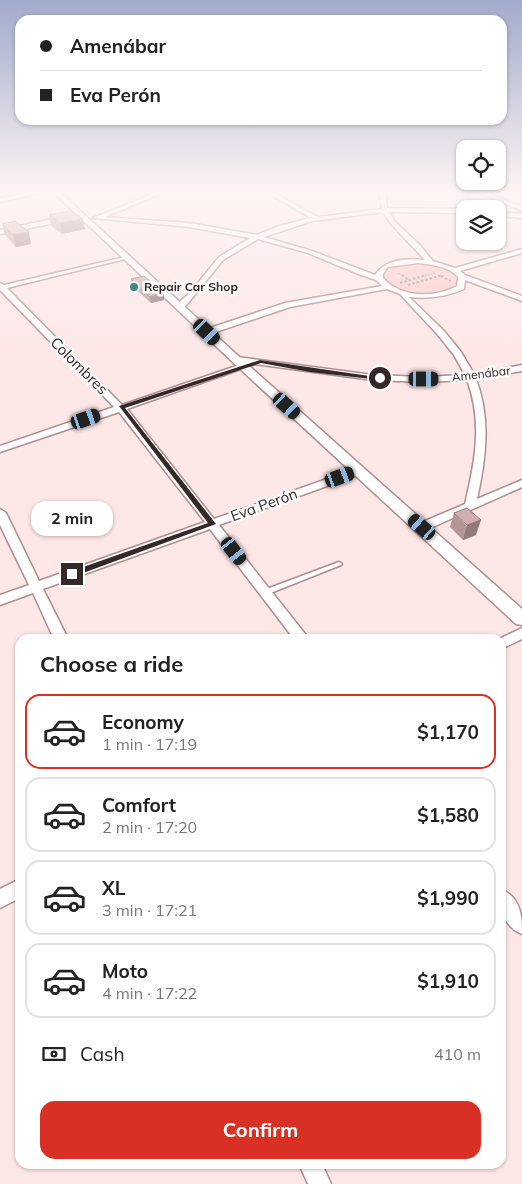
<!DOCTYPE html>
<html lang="en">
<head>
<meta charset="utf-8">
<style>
  :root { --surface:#fff; --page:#f2f2f2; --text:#222; --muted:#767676; --line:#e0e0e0; --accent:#d93025 }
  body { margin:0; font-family:Mulish,sans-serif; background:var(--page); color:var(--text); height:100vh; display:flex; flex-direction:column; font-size:19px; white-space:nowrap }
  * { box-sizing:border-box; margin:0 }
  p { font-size:16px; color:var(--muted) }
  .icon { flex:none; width:28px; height:28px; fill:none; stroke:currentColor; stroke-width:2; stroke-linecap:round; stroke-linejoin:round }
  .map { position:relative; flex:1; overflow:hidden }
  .panel { position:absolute; left:15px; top:634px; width:491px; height:535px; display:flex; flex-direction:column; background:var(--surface); border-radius:15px; box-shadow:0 1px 4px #0004 }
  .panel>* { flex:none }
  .top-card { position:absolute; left:15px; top:15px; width:492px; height:110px; border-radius:15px; box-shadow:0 1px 4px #0004; display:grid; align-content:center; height:110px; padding:0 25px; background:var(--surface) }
  .controls { position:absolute; left:456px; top:140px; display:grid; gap:10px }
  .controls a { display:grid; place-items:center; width:50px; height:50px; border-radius:10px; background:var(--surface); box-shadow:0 1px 4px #0004; font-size:25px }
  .end { position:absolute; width:22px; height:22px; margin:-11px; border:6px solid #352828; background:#fff; box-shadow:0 0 0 2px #fff }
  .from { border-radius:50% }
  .bubble { position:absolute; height:35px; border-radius:15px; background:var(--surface); box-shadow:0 1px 4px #0004; font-size:16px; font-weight:700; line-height:35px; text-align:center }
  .car { position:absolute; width:15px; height:30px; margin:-15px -8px; border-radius:6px; box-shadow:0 0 4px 1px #0007; background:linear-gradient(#222 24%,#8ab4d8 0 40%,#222 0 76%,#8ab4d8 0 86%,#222 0) }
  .top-card b { display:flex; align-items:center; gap:18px; height:48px; font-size:19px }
  .top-card b+b { border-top:1px solid var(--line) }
  .top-card i { width:12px; height:12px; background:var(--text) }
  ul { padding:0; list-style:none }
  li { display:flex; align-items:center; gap:15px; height:75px; margin:0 10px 8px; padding:0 15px; border:2px solid var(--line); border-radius:15px }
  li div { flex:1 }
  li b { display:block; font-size:19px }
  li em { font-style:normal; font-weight:700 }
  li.active { border-color:var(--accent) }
  li>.icon { width:45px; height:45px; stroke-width:1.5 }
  h2 { padding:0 25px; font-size:22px; line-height:60px }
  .pay { display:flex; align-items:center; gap:12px; height:55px; padding:0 25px; font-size:19px }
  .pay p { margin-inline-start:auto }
  .cta { display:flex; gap:10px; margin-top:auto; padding:10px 25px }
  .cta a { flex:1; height:58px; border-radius:15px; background:var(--accent); color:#fff; font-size:20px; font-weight:700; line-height:58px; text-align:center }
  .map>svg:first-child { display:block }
</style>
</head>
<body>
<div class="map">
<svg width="522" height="1184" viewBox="0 0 522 1184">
  <rect width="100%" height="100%" fill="#fde7e7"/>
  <!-- green -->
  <path fill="#fbcbcc" d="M402,264C421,263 445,263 457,278V283C441,300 401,295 385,279L384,275L387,270Z"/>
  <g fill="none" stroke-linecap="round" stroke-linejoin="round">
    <defs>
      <path id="service" d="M339,562L341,563L342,564L341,565L268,594H264L263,592L264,590Z"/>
      <g id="minor">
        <path d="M39,191H49L0,202V198Z"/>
        <path d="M160,191H167L105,217L189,223L257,235L279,226L311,218L264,191H270L318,217L382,209L379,191H385L387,208L465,209V213L389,212L395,222L419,244L433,261L455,268L522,249V253L460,271L465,275L522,296V301L465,280L464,289C446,297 428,299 409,297L444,331L461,352L474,374L522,365V371L476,379C491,419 486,458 477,499L522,480V487L426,530L422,531L416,527L418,524L465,504C475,462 483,422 467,380L423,382L373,380L255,364L127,409L214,519L355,469H363V473L219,525L309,639H294L210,529L43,589L68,639H54L33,593L0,605V595L29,585L0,525V509L6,513L39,581L205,522L119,412L0,452V446L114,407L0,290V283L4,285L129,256V258L7,288L122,405L245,363L234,362L233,360L237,357L373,375L423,377L465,375L454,355L438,335L400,294L387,289L290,307L210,334H204V330L285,303L382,286L376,280L361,275L308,253L258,239L223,260L189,302L183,308H177V304L190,293L219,257L250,238L189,227L93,218ZM383,212L391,224L425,260C408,258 385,259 375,275L312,251L264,237L312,221ZM418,263C433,265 448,266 458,277L457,286C434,298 401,298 383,278V274L388,267Z"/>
        <path d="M476,191H483L522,207V211Z"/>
        <path d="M498,212L522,214V218L498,216Z"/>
        <path d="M522,628V639L501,649V639H499Z"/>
        <path d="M20,879V898L0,908V889Z"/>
        <path d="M501,889C521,898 522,916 522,934C502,926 501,908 501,889Z"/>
        <path d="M299,1164H322L331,1184H308Z"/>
      </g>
      <g id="tertiary">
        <path d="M52,191H59L247,364L522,609V625L516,624L239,368Z"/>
        <path d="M72,215L76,217L75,219L0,234V230Z"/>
      </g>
    </defs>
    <!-- service casing -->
    <use href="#service" stroke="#af8d8e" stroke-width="3"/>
    <!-- minor casing -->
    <use href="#minor" stroke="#af8d8e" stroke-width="3"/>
    <!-- tertiary casing -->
    <use href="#tertiary" stroke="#af8d8e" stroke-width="3"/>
    <!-- path-far1 -->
    <g stroke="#a79595" stroke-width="1" stroke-dasharray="2 1" stroke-linecap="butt">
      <path d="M398,273L404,277"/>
      <path d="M422,277L435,273"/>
      <path d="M438,277L444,275"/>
    </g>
    <!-- path -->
    <g stroke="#a79595" stroke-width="2" stroke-dasharray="2.5 2" stroke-linecap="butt">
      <path d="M402,275L409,280"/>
      <path d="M441,276L451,281"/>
      <path d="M400,283L426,275"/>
      <path d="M408,285L442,275"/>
    </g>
    <!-- service -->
    <use href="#service" fill="#fff" fill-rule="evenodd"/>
    <!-- minor -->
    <use href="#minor" fill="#fff" fill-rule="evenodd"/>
    <!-- tertiary -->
    <use href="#tertiary" fill="#fff" fill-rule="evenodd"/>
  </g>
  <!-- wall -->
  <g fill="#b49696">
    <path d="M49,215L85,229L62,234L51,226Z"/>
    <path d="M2,224L31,244L16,247L5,235Z"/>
    <path d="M131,279L164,300L151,303L132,286Z"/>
    <path d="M454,513L476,535L463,540L450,527Z"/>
  </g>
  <!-- shaded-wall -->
  <g fill="#927a7a">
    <path d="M83,219L85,229L62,234L60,223Z"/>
    <path d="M29,232L31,244L16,247L13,235Z"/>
    <path d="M164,293V300L151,303L150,297Z"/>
    <path d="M481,520L476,535L463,540L467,525Z"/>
  </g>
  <!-- building -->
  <g fill="#d1aeae" stroke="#927a7a">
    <path d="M71,211L83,219L60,223L49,215Z"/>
    <path d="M15,221L29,232L13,235L2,224Z"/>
    <path d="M144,276L164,293L150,297L131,279Z"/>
    <path d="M467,508L481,520L467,525L454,513Z"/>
  </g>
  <!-- sky -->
  <linearGradient id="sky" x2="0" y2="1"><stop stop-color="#a1abcb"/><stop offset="0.54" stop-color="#fef4f4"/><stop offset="1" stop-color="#fef4f4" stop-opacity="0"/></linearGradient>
  <rect width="522" height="356" fill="url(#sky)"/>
  <!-- route -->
  <path fill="#352828" d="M260,360L383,378L380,380L310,372L261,363L125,408L216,524L75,576H69V572L208,523L119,406Z"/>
  <!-- markers -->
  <circle fill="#3f8789" stroke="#fafafa" stroke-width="2" cx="134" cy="287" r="5"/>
  <g text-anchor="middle" stroke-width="5" stroke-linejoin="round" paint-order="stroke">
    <!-- far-poi labels -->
    <g font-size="12" font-weight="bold" fill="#352828" stroke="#fafafa" text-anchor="start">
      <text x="144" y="291">Repair Car Shop</text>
    </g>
    <!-- far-street labels -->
    <g font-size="12" fill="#352828" stroke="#fafafa">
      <text transform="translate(481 374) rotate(-7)" y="4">Amenábar</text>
    </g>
    <!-- street labels -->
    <g font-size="15" fill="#352828" stroke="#fafafa">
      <text transform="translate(79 366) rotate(45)" y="5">Colombres</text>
      <text transform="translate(264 505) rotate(-20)" y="5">Eva Perón</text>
    </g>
  </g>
</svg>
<div class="controls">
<a><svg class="icon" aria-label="locate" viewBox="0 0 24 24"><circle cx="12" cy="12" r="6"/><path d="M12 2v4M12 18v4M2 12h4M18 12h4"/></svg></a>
<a><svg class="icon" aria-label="layers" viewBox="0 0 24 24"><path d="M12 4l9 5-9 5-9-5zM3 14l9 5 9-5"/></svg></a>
</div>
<i class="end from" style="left:380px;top:378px"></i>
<i class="end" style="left:72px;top:574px"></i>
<div class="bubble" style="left:31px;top:501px;width:82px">2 min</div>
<i class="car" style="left:207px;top:332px;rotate:134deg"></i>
<i class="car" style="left:424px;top:379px;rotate:90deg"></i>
<i class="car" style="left:287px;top:406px;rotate:132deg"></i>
<i class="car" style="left:86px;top:419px;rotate:71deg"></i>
<i class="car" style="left:340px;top:477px;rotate:70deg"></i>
<i class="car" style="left:422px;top:527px;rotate:311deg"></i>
<i class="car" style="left:234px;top:551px;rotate:142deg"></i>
<div class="top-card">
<b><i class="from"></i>Amenábar</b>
<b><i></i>Eva Perón</b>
</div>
<section class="panel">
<h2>Choose a ride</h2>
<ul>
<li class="active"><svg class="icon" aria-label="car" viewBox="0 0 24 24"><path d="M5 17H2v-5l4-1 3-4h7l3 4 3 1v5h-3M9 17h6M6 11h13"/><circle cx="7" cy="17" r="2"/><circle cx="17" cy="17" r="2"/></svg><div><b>Economy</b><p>1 min · 17:19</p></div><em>$1,170</em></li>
<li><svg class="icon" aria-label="car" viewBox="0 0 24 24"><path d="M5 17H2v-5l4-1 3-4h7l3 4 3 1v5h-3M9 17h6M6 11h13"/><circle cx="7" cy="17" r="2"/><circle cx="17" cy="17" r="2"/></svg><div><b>Comfort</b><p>2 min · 17:20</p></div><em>$1,580</em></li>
<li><svg class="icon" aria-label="car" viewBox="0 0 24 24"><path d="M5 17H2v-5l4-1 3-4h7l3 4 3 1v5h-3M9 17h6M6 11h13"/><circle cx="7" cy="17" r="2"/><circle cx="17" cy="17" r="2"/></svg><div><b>XL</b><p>3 min · 17:21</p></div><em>$1,990</em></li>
<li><svg class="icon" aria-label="car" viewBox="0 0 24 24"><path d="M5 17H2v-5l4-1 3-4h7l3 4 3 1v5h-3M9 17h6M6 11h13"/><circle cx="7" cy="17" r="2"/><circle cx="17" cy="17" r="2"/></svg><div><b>Moto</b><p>4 min · 17:22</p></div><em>$1,910</em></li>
</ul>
<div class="pay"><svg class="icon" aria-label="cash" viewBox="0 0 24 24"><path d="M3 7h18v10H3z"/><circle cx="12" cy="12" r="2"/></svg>Cash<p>410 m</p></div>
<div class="cta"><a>Confirm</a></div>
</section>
</div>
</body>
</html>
